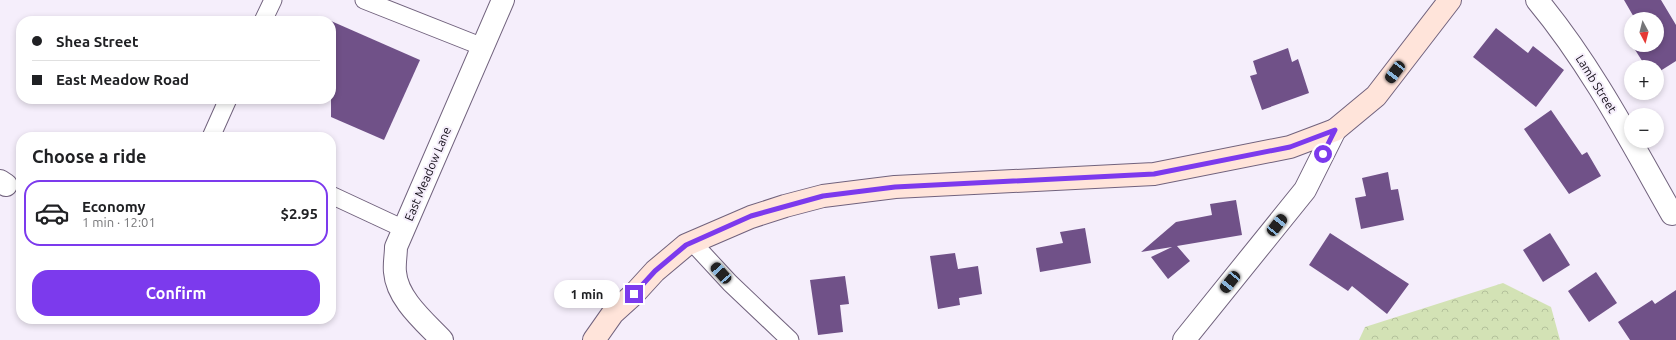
<!DOCTYPE html>
<html lang="en">
<head>
<meta charset="utf-8">
<style>
  :root { --surface:#fff; --page:#f2f2f2; --text:#202124; --muted:#757577; --line:#e0e0e0; --accent:#7c3aed }
  body { margin:0; font-family:Ubuntu,sans-serif; background:var(--page); color:var(--text); height:100vh; display:flex; flex-direction:column; font-size:15px; white-space:nowrap }
  * { box-sizing:border-box; margin:0 }
  p { font-size:13px; color:var(--muted) }
  .icon { flex:none; width:22px; height:22px; fill:none; stroke:currentColor; stroke-width:2; stroke-linecap:round; stroke-linejoin:round }
  .map { position:relative; flex:1; overflow:hidden }
  .drawer { position:absolute; left:16px; top:132px; width:320px; height:192px; display:flex; flex-direction:column; background:var(--surface); border-radius:16px; box-shadow:0 2px 6px #0003 }
  .drawer>* { flex:none }
  .banner { position:absolute; left:16px; top:16px; width:320px; height:88px; border-radius:16px; box-shadow:0 2px 6px #0003; display:grid; align-content:center; height:88px; padding:0 16px; background:var(--surface) }
  .needle { width:26px; rotate:173deg }
  .tools { position:absolute; left:1624px; top:12px; display:grid; gap:8px }
  .tools a { display:grid; place-items:center; width:40px; height:40px; border-radius:50%; background:var(--surface); box-shadow:0 2px 6px #0003; font-size:20px }
  .end { position:absolute; width:18px; height:18px; margin:-9px; border:5px solid #7c3aed; background:#fff; box-shadow:0 0 0 2px #fff }
  .from { border-radius:50% }
  .bubble { position:absolute; height:28px; border-radius:14px; background:var(--surface); box-shadow:0 2px 6px #0003; font-size:13px; font-weight:700; line-height:28px; text-align:center }
  .car { position:absolute; width:12px; height:24px; margin:-12px -6px; border-radius:5px; box-shadow:0 0 3px 1px #0007; background:linear-gradient(#222 24%,#8ab4d8 0 40%,#222 0 76%,#8ab4d8 0 86%,#222 0) }
  .banner b { display:flex; align-items:center; gap:14px; height:38px; font-size:15px }
  .banner b+b { border-top:1px solid var(--line) }
  .banner i { width:10px; height:10px; background:var(--text) }
  ul { padding:0; list-style:none }
  li { display:flex; align-items:center; gap:12px; height:66px; margin:0 8px 6px; padding:0 8px; border:2px solid var(--line); border-radius:16px }
  li div { flex:1 }
  li b { display:block; font-size:15px }
  li em { font-style:normal; font-weight:700 }
  li.on { border-color:var(--accent) }
  li>.icon { width:36px; height:36px; stroke-width:1.5 }
  h2 { padding:0 16px; font-size:18px; line-height:48px }
  .button { display:flex; gap:8px; margin-top:auto; padding:8px 16px }
  .button a { flex:1; height:46px; border-radius:16px; background:var(--accent); color:#fff; font-size:16px; font-weight:700; line-height:46px; text-align:center }
  .map>svg:first-child { display:block }
</style>
</head>
<body>
<div class="map">
<svg width="1676" height="340" viewBox="0 0 1676 340">
  <defs>
    <pattern id="forest-crowns" width="20" height="18" patternUnits="userSpaceOnUse"><rect width="20" height="18" fill="#d3e2b5"/><path d="M2 6a3 3 0 1 1 6 0M12 15a3 3 0 1 1 6 0" fill="none" stroke="#b4c19b"/></pattern>
  </defs>
  <rect width="100%" height="100%" fill="#f5eefb"/>
  <!-- forest -->
  <path fill="url(#forest-crowns)" d="M1503,283L1551,307L1560,340H1359L1365,327Z"/>
  <!-- building -->
  <g fill="#705188">
    <path d="M1624,0H1661L1676,25V61L1657,73V67H1646L1632,45H1657V19H1635Z"/>
    <path d="M331,21L420,60L384,140L331,117Z"/>
    <path d="M1496,28L1528,53L1533,46L1564,70L1536,107L1473,57Z"/>
    <path d="M1288,48L1292,62L1298,59L1309,93L1262,110L1250,76L1257,74L1253,61Z"/>
    <path d="M1551,110L1582,155L1587,152L1601,176L1569,194L1524,129Z"/>
    <path d="M1388,172L1391,190L1398,189L1404,220L1361,229L1355,198L1366,196L1362,178Z"/>
    <path d="M1236,200L1242,235L1177,246L1190,261L1168,279L1151,257L1172,247L1141,252L1176,222L1212,215L1210,204Z"/>
    <path d="M1085,228L1091,263L1040,272L1036,248L1063,243L1060,232Z"/>
    <path d="M1330,233L1409,284L1387,314L1352,286L1348,291L1309,265Z"/>
    <path d="M1550,233L1570,265L1543,282L1523,250Z"/>
    <path d="M955,253L958,269L978,266L982,294L959,298L960,305L938,309L930,256Z"/>
    <path d="M1596,272L1617,303L1589,322L1568,291Z"/>
    <path d="M845,276L849,304L840,305L843,332L818,335L810,280Z"/>
    <path d="M1676,290V340H1630L1618,322L1652,300L1655,304Z"/>
  </g>
  <g fill="none" stroke-linecap="round" stroke-linejoin="round">
    <defs>
      <g id="lane">
        <path d="M364,0L483,47"/>
        <path d="M263,21L273,0"/>
        <path d="M211,137L228,99"/>
        <path d="M331,195L404,229"/>
        <path d="M693,243L730,283L790,340"/>
      </g>
      <g id="street">
        <path d="M1537,0C1591,65 1630,140 1672,214"/>
        <path d="M0,181L6,185"/>
        <path d="M442,340C425,322 397,299 395,272C394,264 396,255 396,247L503,0"/>
        <path d="M1184,340L1305,190L1335,130"/>
      </g>
      <path id="secondary" d="M594,340L613,313L634,294L655,271L686,245L751,217L785,206L823,196L895,187L1154,174L1290,147L1335,130L1376,96L1450,0"/>
    </defs>
    <!-- lane casing -->
    <use href="#lane" stroke="#71627d" stroke-width="19"/>
    <!-- street casing -->
    <use href="#street" stroke="#71627d" stroke-width="24"/>
    <!-- secondary casing -->
    <use href="#secondary" stroke="#71627d" stroke-width="24"/>
    <!-- lane -->
    <use href="#lane" stroke="#fff" stroke-width="17"/>
    <!-- street -->
    <use href="#street" stroke="#fff" stroke-width="22"/>
    <!-- secondary -->
    <use href="#secondary" stroke="#ffe4da" stroke-width="22"/>
  </g>
  <g fill="none" stroke-linecap="round" stroke-linejoin="round">
    <!-- route -->
    <path stroke="#7c3aed" stroke-width="5" d="M634,294L655,271L686,245L751,216L823,196L895,187L1154,174L1290,147L1335,130L1323,154"/>
  </g>
  <g text-anchor="middle" stroke-width="4" stroke-linejoin="round" paint-order="stroke">
    <!-- street labels -->
    <g font-size="12" fill="#120d17" stroke="#f5eefb">
      <text transform="translate(1596 84) rotate(58)" y="4">Lamb Street</text>
      <text transform="translate(428 174) rotate(-67)" y="4">East Meadow Lane</text>
    </g>
  </g>
</svg>
<div class="tools">
<a><svg class="needle" viewBox="-14 -14 28 28"><path d="M0-13l5 13h-10z" fill="#e53935"/><path d="M0 13l5-13h-10z" fill="#757577"/></svg></a>
<a>+</a>
<a>−</a>
</div>
<i class="end from" style="left:1323px;top:154px"></i>
<i class="end" style="left:634px;top:294px"></i>
<div class="bubble" style="left:554px;top:280px;width:66px">1 min</div>
<i class="car" style="left:1395px;top:72px;rotate:217deg"></i>
<i class="car" style="left:1277px;top:225px;rotate:39deg"></i>
<i class="car" style="left:721px;top:273px;rotate:318deg"></i>
<i class="car" style="left:1230px;top:282px;rotate:219deg"></i>
<div class="banner">
<b><i class="from"></i>Shea Street</b>
<b><i></i>East Meadow Road</b>
</div>
<section class="drawer">
<h2>Choose a ride</h2>
<ul>
<li class="on"><svg class="icon" aria-label="car" viewBox="0 0 24 24"><path d="M5 17H2v-5l4-1 3-4h7l3 4 3 1v5h-3M9 17h6M6 11h13"/><circle cx="7" cy="17" r="2"/><circle cx="17" cy="17" r="2"/></svg><div><b>Economy</b><p>1 min · 12:01</p></div><em>$2.95</em></li>
</ul>
<div class="button"><a>Confirm</a></div>
</section>
</div>
</body>
</html>
